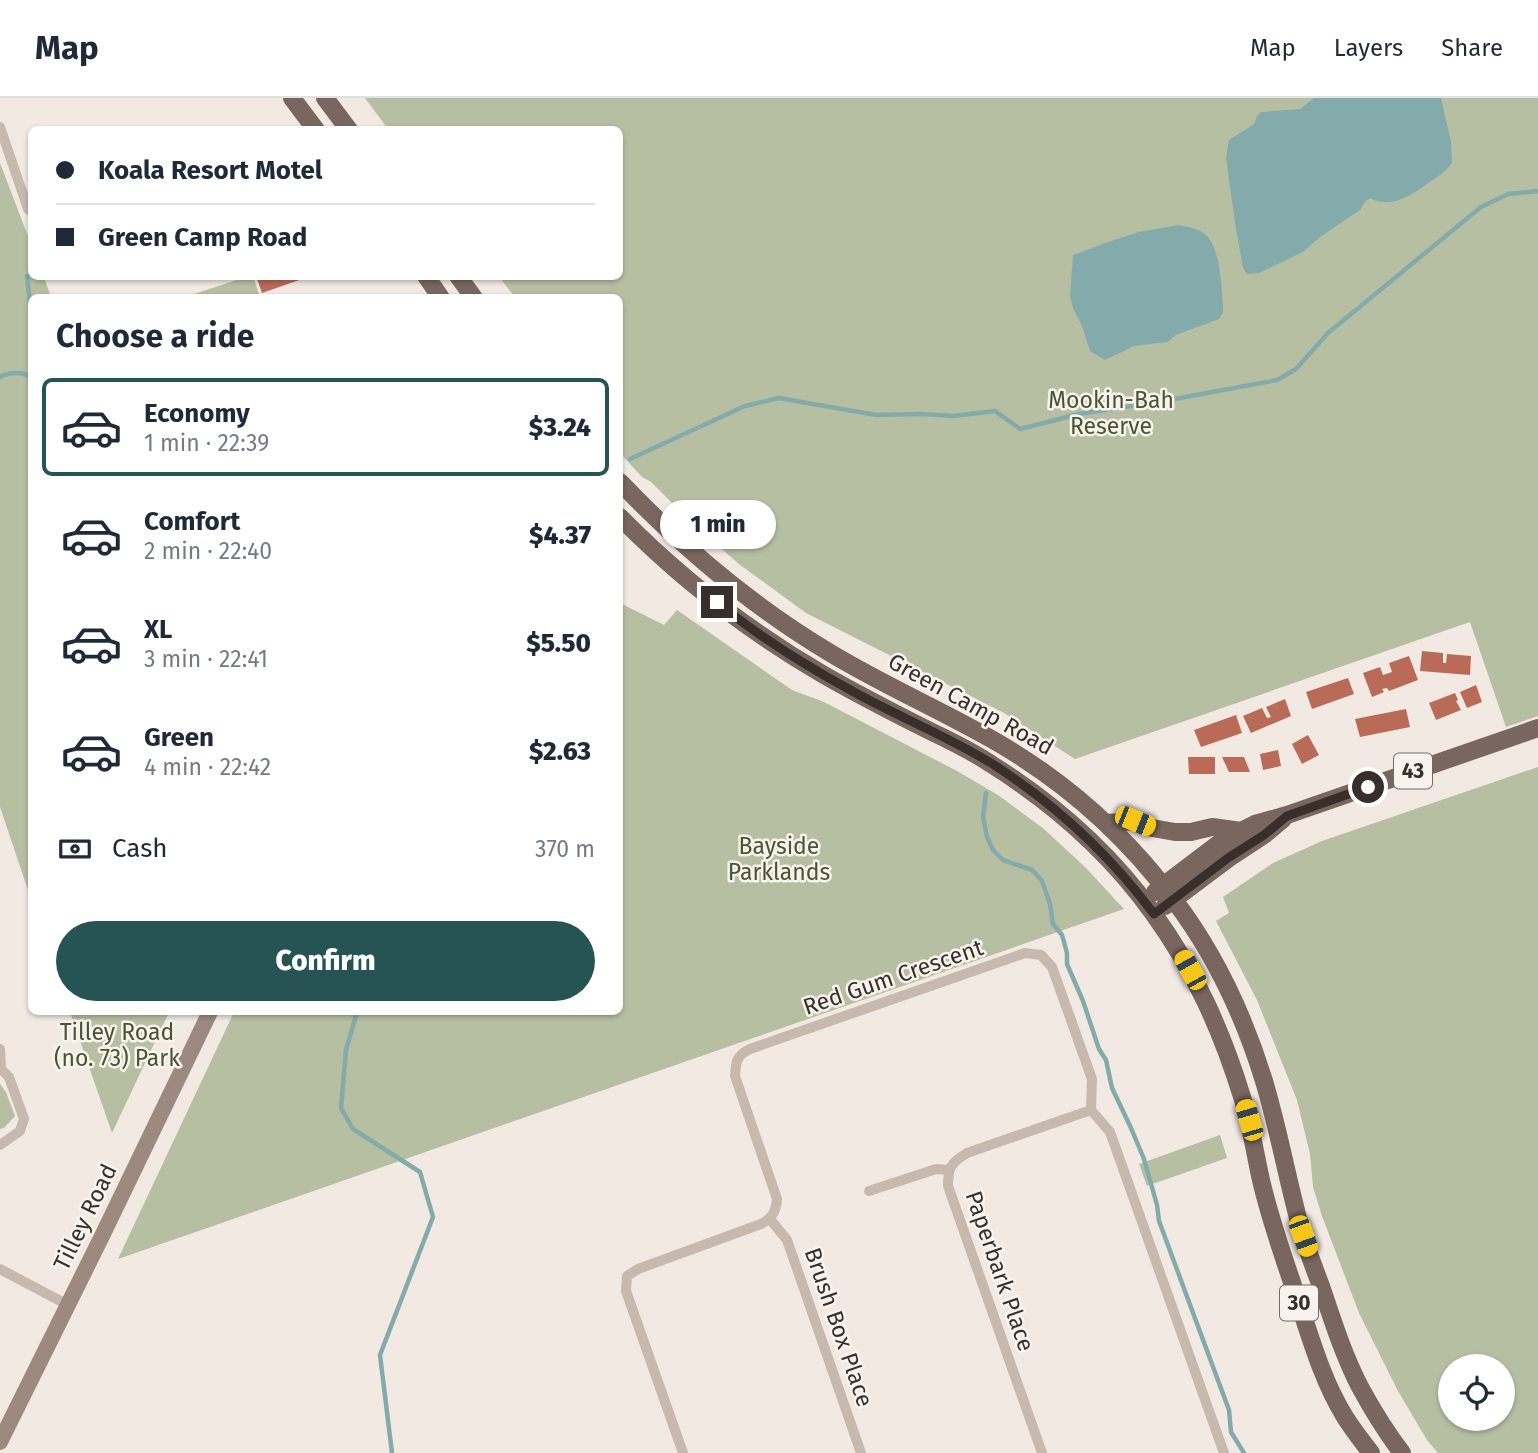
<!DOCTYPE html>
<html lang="en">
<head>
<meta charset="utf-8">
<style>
  :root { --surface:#fff; --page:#f6f6f7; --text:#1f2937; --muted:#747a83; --line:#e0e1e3; --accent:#265455 }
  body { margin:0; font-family:"Fira Sans",sans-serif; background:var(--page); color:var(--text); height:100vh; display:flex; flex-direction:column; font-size:26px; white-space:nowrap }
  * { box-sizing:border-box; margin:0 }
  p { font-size:23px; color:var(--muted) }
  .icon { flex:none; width:38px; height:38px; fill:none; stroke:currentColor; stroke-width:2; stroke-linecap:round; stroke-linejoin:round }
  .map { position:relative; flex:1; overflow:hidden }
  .drawer { position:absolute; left:28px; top:196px; width:595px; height:721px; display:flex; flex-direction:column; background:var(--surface); border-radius:10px; box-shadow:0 2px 5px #0004 }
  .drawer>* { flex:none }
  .top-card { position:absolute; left:28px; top:28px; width:595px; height:154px; border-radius:10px; box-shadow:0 2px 5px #0004; display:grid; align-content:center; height:154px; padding:0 28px; background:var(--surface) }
  .fabs { position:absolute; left:1438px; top:1256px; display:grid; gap:14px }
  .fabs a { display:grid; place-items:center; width:77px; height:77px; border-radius:50%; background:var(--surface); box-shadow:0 2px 5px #0004; font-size:35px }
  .end { position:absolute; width:32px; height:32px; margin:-16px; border:9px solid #382f2c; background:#fff; box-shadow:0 0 0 4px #fff }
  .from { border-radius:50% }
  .bubble { position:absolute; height:49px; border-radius:24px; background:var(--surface); box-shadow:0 2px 5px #0004; font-size:23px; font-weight:800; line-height:49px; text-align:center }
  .car { position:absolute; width:21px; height:42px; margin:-21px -10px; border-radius:9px; box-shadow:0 0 5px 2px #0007; background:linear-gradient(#f5c518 24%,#345 0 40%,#f5c518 0 76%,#345 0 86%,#f5c518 0) }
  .top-card b { display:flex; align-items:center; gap:24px; height:66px; font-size:26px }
  .top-card b+b { border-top:2px solid var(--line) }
  .top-card i { width:18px; height:18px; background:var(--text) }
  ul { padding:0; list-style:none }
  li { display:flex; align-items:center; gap:21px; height:98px; margin:0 14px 10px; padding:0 14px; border:4px solid transparent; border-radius:10px }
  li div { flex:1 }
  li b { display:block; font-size:26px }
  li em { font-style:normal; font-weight:800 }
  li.selected { border-color:var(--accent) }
  li>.icon { width:63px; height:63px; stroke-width:1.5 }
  h2 { padding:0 28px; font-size:32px; line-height:84px }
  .pay { display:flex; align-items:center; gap:18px; height:77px; padding:0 28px; font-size:26px }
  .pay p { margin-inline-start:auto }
  .button { display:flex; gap:14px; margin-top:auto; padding:14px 28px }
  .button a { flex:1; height:80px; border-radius:42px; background:var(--accent); color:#fff; font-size:28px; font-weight:800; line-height:80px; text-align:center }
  header { display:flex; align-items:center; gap:42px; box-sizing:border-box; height:98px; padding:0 35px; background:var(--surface); border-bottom:2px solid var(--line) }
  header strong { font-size:33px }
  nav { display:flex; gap:38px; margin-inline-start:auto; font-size:24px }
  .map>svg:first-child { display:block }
</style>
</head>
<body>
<header>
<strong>Map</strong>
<nav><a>Map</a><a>Layers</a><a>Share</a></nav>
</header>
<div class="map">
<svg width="1538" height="1355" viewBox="0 0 1538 1355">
  <rect width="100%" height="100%" fill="#f1e9e2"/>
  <!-- green -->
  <g fill="#b7bfa3" fill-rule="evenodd">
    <path d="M365,0H1538V618L1506,629L1470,524L1075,661L1004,615L806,515L739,466L695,428L651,384L642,379L620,355V200L515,199L499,179L620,178V32L388,31Z"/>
    <path d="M0,65L31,146L32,178L44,179L51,199L32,200L31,801L0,709Z"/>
    <path d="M253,178L260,199L192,200L191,197L246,179Z"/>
    <path d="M620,505L664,527L677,512L792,592L824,604L957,673L998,697L1044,731L1086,770L1124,811L118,1161L234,914H620Z"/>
    <path d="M1538,669V1355H1438L1427,1342L1398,1293L1359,1215L1322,1118L1313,1089L1310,1056L1297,1002L1257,902L1216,823L1229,815L1223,799L1273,765L1322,743ZM1451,1269H1503V1321H1451Z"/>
    <path d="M70,914H169L112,1035Z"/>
    <path d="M0,986L6,994L15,1018L4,1030L0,1031Z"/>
    <path d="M1220,1037L1227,1060L1147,1088L1139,1066Z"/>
  </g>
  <!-- water -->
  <g fill="#84abab">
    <path d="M1314,0H1441L1451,44L1452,65C1446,73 1439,78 1431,83C1413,96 1393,112 1370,100L1365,104L1360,112L1320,139L1303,154L1259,175L1247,176L1243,170L1236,131L1226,60L1229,42L1254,26L1257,18L1261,14L1300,11Z"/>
    <path d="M1178,127C1188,129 1200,130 1208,139C1220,153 1222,191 1223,209V214L1219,221L1176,237L1167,244L1134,248L1105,262L1090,253L1082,228L1073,210L1070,198L1073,157L1111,143L1139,134Z"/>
  </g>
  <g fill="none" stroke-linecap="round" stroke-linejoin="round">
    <!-- stream -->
    <g stroke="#84abab" stroke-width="4.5">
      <path d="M27,178L32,225"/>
      <path d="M0,279C10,274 23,273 32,280"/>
      <path d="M630,361L745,308L779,300L876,317L922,316L953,318L995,313L1020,331L1079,316L1169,302L1277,282L1296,271L1328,235L1481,109L1508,96L1538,93"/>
      <path d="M986,695L983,719L987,739L993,752L1003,762L1032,772L1042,783L1050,806L1053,826L1062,837L1067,855V866L1083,903L1099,951L1106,962L1112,990L1131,1030L1144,1061L1157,1107L1159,1123L1229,1312L1231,1334L1244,1355"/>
      <path d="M357,914L346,952L341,1010L353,1031L420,1074L433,1119L380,1257L392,1355"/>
    </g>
  </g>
  <!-- building -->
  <g fill="#b96b58">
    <path d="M256,178H308V179L262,195Z"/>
    <path d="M1422,553L1443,555V565H1446L1447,556L1471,558L1470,577L1420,573Z"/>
    <path d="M1409,558L1418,582L1389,593L1387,590L1382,591L1384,594L1372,599L1363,575L1380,569L1383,577L1392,574L1389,565Z"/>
    <path d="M1348,580L1354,596L1312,611L1306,594Z"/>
    <path d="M1476,587L1482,604L1467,610L1460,594Z"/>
    <path d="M1455,595L1458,602L1456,603L1461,612L1436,622L1429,605Z"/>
    <path d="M1285,601L1291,618L1251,635L1243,618L1262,610L1267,620L1271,619L1266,609Z"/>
    <path d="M1406,611L1410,629L1360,639L1355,621Z"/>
    <path d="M1236,617L1242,635L1201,649L1194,632Z"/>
    <path d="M1308,637L1319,657L1302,666L1292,646Z"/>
    <path d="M1278,652L1281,668L1263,672L1260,656Z"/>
    <path d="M1188,659H1215V676H1189Z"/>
    <path d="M1222,659H1244L1250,674H1229Z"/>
  </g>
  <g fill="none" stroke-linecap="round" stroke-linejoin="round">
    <!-- street -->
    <g stroke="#c8b9ae" stroke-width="10">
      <path d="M0,29L28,111L32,114"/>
      <path d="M0,951L1,971L9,979L24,1021L20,1033L0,1047"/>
      <path d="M869,1093L936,1071L948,1072"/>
      <path d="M770,1121L787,1142L861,1355"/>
      <path d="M0,1171L68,1207"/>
      <path d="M683,1355L626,1193L627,1178L638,1171L761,1126C772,1120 776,1114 777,1101L735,978C736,963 736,958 750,951L1025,855L1041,857L1052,869L1092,981L1091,1012L1110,1034L1224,1355"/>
      <path d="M1042,1355L948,1088C948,1069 951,1065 967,1055L1091,1012"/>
    </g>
    <!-- secondary -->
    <path stroke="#9c8980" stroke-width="16" d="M0,1344L103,1136L210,914"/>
    <!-- primary -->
    <g stroke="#78665f" stroke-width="18">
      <path d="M292,0L316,32"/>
      <path d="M325,0L349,32"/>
      <path d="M426,178L441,200"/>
      <path d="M458,178L474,200"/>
      <path d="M620,384C683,450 753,509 832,556C887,589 945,614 1000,646C1068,686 1127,739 1174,802C1215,856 1244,918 1264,983C1279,1033 1288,1085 1302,1135C1308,1154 1315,1172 1322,1191C1333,1224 1344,1258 1360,1289C1372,1311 1386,1334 1402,1355"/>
      <path d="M620,419C680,480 750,534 824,577C859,597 894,615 930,633C951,643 972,653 991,666C1053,705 1110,755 1153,815C1195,873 1222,933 1243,1002C1251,1028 1255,1055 1261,1082C1270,1121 1283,1158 1296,1196C1310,1238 1322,1282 1345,1319C1353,1332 1362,1343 1371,1355"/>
      <path d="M1107,725L1135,723L1152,730L1175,734H1191L1212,729L1241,733"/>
      <path d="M1155,794L1217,747L1241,733L1255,726L1287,717L1538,630"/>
      <path d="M1165,808L1229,760L1264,737L1283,721"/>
    </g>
  </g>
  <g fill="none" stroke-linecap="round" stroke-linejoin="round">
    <!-- route -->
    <path stroke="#382f2c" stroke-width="9" d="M717,504C759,539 806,568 854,594C899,619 947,638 991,665C1054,705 1109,756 1154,816L1228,760L1264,737L1287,718L1368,689"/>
  </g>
  <g text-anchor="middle" stroke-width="5" stroke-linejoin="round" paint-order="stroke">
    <!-- shield labels -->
    <g fill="#f9f3ee" stroke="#726a66" stroke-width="2">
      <rect x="1394" y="655.5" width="38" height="35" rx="5"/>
      <rect x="1280" y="1187.5" width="38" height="35" rx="5"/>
    </g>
    <g font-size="21" font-weight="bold" fill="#382f2c">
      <text x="1413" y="680">43</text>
      <text x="1299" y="1212">30</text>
    </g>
    <!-- park labels -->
    <g font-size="23" fill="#495432" stroke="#f9f3ee">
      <text x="1111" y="310">Mookin-Bah<tspan x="1111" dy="26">Reserve</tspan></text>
      <text x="779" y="756">Bayside<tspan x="779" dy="26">Parklands</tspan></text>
      <text x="117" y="942">Tilley Road<tspan x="117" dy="26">(no. 73) Park</tspan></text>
    </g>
    <!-- street labels -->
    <g font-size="23" fill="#382f2c" stroke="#f9f3ee">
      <text transform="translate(971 606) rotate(29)" y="8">Green Camp Road</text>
      <text transform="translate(893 879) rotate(-19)" y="8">Red Gum Crescent</text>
      <text transform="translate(85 1119) rotate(-64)" y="8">Tilley Road</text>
      <text transform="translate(1000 1173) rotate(71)" y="8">Paperbark Place</text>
      <text transform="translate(839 1229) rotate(71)" y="8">Brush Box Place</text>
    </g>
  </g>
</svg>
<div class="fabs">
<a><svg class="icon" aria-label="locate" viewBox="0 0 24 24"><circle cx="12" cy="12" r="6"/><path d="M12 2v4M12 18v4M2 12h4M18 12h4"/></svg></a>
</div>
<i class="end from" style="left:1368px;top:689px"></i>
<i class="end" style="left:717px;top:504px"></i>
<div class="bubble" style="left:660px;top:402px;width:116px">1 min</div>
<i class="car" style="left:1135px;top:723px;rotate:112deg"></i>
<i class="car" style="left:1190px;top:872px;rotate:331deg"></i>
<i class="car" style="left:1249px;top:1022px;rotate:344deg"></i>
<i class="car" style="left:1303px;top:1138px;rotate:160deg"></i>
<div class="top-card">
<b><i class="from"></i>Koala Resort Motel</b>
<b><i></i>Green Camp Road</b>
</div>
<section class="drawer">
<h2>Choose a ride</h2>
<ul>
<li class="selected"><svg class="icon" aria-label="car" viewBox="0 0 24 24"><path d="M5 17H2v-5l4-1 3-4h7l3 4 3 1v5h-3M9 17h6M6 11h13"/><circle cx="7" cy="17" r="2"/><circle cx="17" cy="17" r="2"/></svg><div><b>Economy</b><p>1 min · 22:39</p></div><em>$3.24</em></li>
<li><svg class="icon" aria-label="car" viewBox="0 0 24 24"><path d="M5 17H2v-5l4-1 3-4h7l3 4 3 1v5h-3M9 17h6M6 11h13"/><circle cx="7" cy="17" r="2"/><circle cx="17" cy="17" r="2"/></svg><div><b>Comfort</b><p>2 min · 22:40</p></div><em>$4.37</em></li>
<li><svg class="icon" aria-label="car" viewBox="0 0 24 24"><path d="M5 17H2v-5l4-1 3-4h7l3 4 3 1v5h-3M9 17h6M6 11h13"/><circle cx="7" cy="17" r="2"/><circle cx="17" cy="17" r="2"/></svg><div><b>XL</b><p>3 min · 22:41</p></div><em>$5.50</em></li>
<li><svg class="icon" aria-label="car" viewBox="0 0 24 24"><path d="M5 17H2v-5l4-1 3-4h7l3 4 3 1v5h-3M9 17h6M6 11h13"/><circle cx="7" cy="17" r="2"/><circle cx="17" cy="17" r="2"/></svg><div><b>Green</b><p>4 min · 22:42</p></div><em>$2.63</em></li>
</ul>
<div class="pay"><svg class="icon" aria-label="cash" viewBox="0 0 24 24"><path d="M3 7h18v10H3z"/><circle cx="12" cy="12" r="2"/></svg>Cash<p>370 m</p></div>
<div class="button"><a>Confirm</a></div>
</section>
</div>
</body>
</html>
